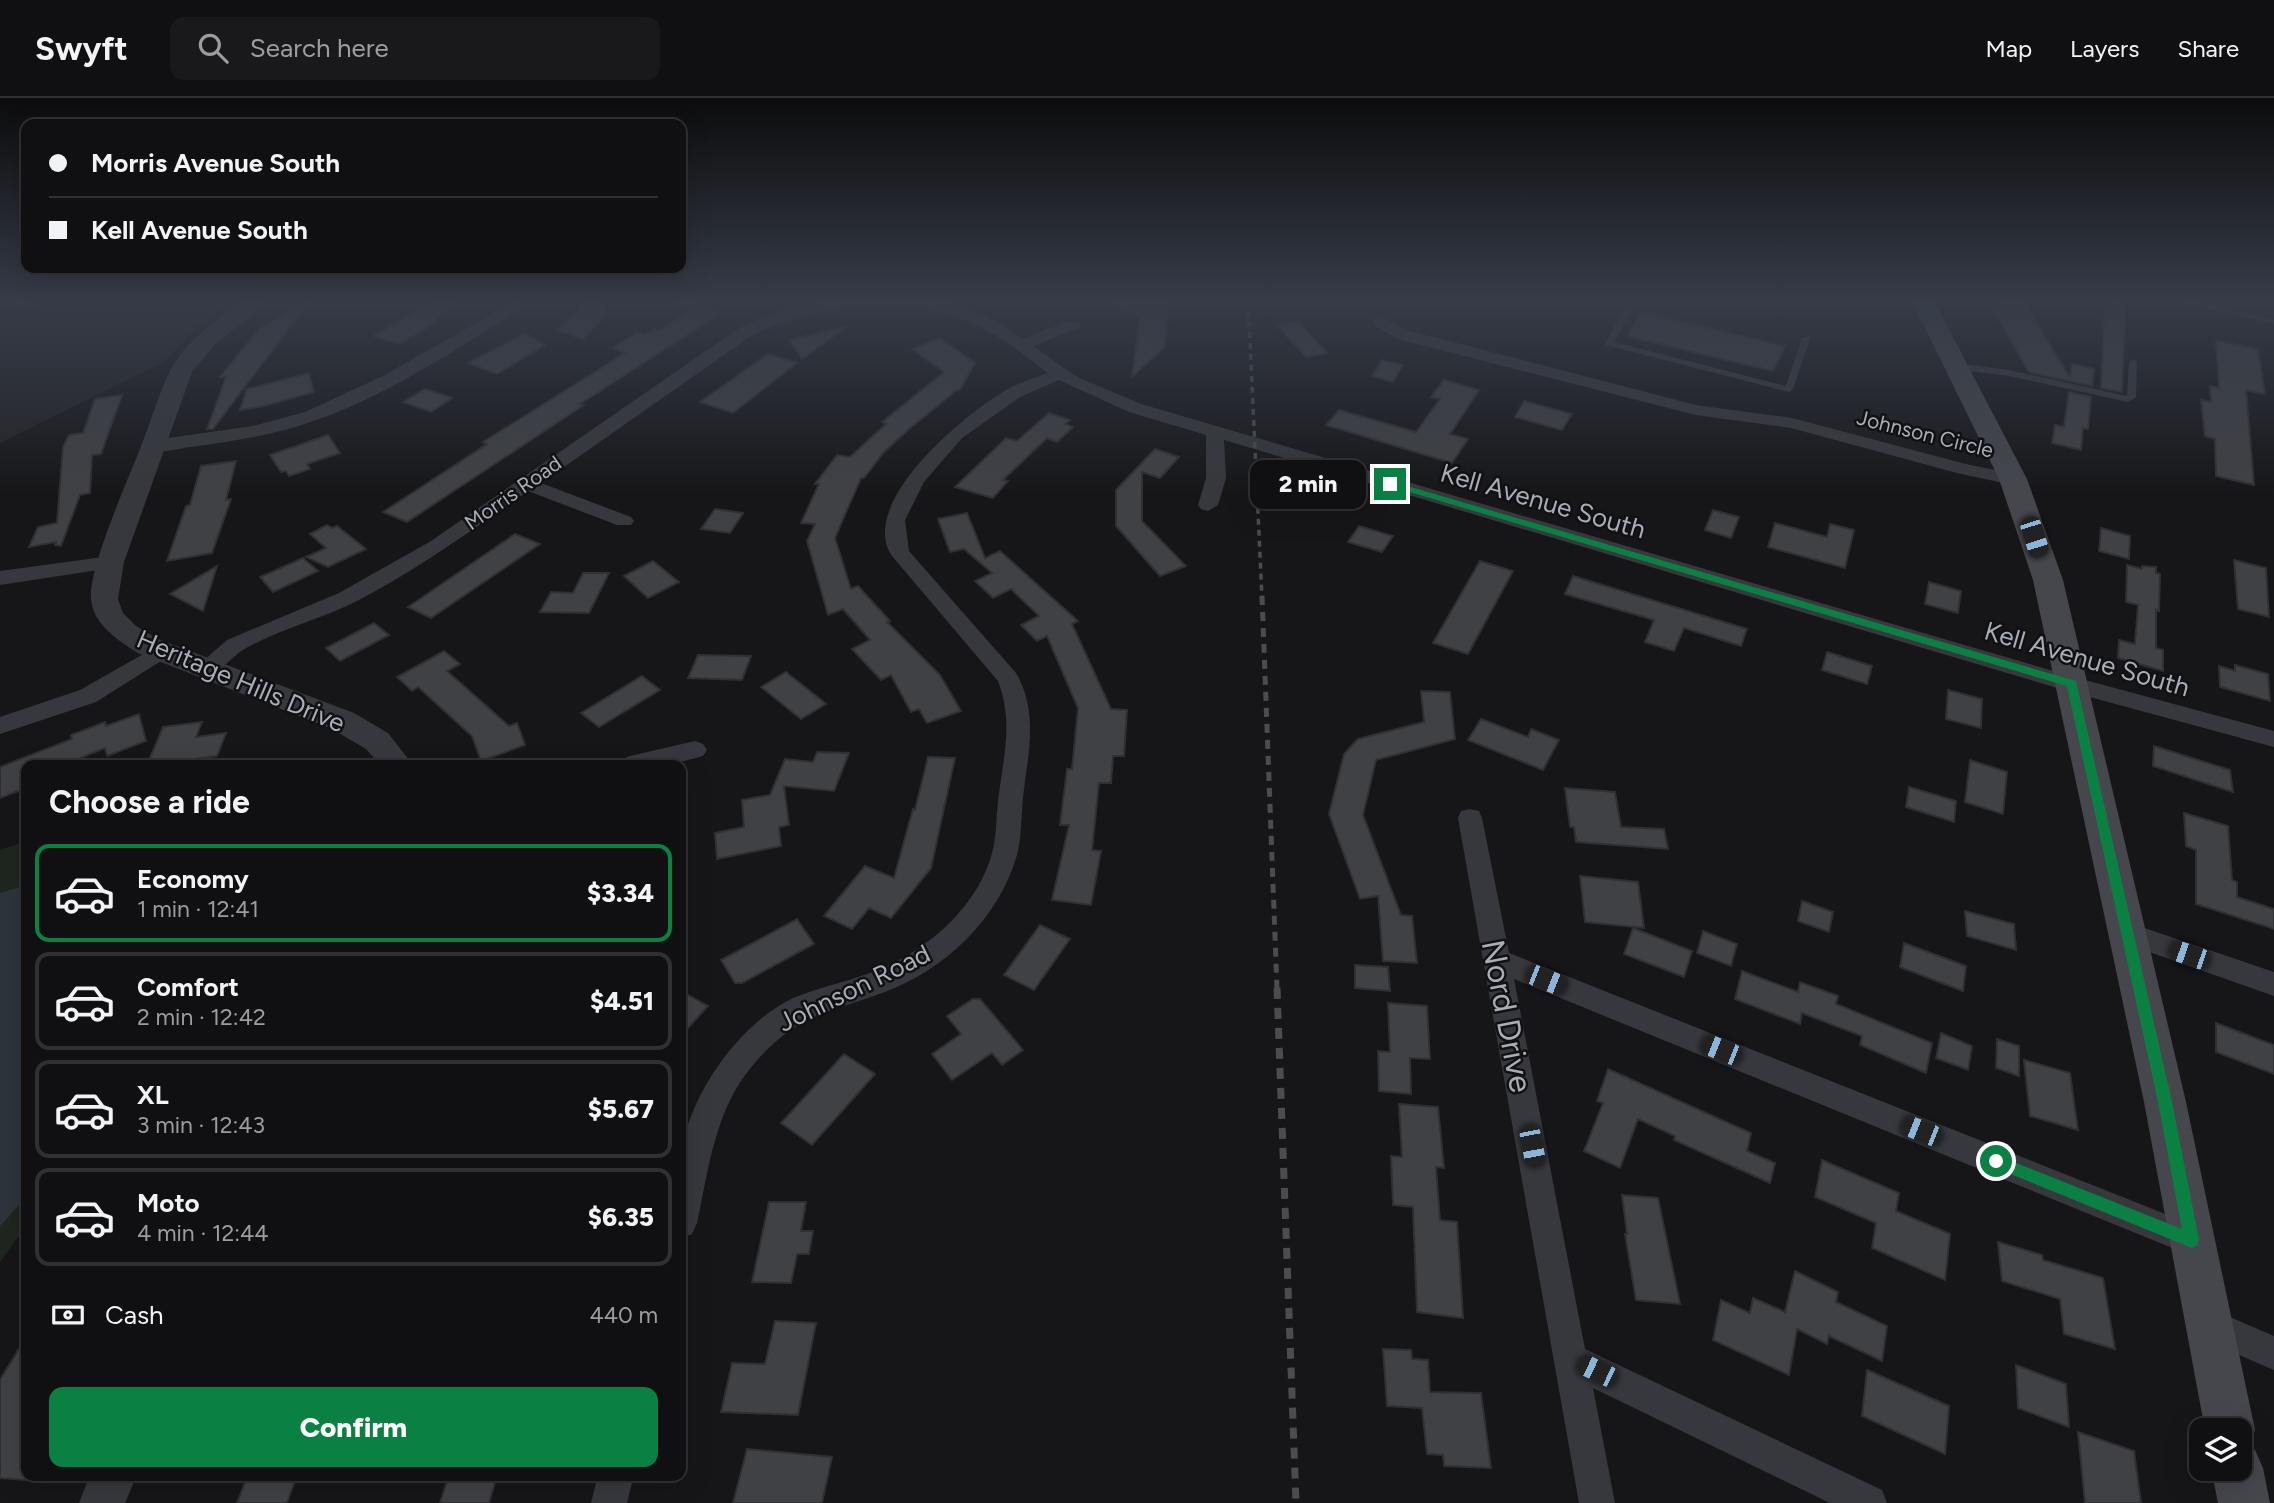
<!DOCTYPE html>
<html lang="en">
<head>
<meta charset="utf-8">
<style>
  :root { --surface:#101012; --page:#19191b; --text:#f1f3f6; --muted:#9c9d9f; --line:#303032; --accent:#0b8043 }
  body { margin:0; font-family:Figtree,sans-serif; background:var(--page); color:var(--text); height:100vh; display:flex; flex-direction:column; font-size:26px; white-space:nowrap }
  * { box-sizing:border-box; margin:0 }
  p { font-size:23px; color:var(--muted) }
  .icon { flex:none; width:38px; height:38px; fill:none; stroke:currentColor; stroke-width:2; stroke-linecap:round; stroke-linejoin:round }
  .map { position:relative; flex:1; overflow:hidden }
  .drawer { position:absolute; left:21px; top:662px; width:665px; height:721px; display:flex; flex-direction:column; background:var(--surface); border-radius:14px; box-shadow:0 7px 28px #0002,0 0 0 2px var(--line) }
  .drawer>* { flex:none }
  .guide { position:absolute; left:21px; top:21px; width:665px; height:154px; border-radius:14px; box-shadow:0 7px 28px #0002,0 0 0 2px var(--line); display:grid; align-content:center; height:154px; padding:0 28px; background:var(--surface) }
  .tools { position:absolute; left:2189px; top:1320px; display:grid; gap:14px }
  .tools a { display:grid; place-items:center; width:63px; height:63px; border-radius:14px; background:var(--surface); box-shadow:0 7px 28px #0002,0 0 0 2px var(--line); font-size:35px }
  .end { position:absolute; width:32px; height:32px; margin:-16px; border:9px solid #0b8043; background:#fff; box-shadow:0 0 0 4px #fff }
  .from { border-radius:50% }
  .bubble { position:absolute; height:49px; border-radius:14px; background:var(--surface); box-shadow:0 7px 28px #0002,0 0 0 2px var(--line); font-size:23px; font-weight:800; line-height:49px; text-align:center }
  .car { position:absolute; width:21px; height:42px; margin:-21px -10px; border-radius:9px; box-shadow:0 0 5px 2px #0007; background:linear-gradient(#222 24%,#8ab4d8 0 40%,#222 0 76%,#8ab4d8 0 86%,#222 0) }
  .guide b { display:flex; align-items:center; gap:24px; height:66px; font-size:26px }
  .guide b+b { border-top:2px solid var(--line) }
  .guide i { width:18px; height:18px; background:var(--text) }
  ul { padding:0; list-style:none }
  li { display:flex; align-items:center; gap:21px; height:98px; margin:0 14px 10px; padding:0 14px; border:4px solid var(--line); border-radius:14px }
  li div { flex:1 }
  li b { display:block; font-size:26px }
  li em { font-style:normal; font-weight:800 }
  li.active { border-color:var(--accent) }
  li>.icon { width:63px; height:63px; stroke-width:1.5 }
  h2 { padding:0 28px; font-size:32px; line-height:84px }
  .pay { display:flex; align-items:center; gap:18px; height:77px; padding:0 28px; font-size:26px }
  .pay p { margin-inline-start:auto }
  .primary-button { display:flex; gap:14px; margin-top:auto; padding:14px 28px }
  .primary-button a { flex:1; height:80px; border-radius:14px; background:var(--accent); color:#fff; font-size:28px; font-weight:800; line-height:80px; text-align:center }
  header { display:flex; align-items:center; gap:42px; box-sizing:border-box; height:98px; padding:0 35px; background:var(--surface); border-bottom:2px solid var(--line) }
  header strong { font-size:33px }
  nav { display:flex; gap:38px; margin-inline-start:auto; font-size:24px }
  .search { width:490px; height:63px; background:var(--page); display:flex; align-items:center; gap:18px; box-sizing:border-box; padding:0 24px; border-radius:14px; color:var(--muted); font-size:26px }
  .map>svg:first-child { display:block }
</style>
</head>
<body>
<header>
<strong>Swyft</strong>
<div class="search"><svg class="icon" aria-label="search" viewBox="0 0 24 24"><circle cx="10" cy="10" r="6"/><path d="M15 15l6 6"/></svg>Search here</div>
<nav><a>Map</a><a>Layers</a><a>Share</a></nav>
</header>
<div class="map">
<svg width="2274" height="1405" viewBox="0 0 2274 1405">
  <rect width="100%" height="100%" fill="#161618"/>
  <!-- built -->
  <path fill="#222225" d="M0,201H239L222,210L193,233L165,263L0,345Z"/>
  <!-- green -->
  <path fill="#1e261f" d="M26,743V1128L0,1164V752Z"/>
  <!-- water -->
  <path fill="#2c353c" d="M26,787V1099L0,1128V795Z"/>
  <!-- building -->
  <g fill="#404145" stroke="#303034" stroke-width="2">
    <path d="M309,201H311L213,331H207L226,279H220L258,232Z"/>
    <path d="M438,201H452L455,206L432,223L436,224L400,246L374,238Z"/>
    <path d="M1107,201H1159L1169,206L1165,249L1132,279L1140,218Z"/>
    <path d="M2001,201H2022L2070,279L2072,266L2094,271L2092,288L2029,274L1990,207L2000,208Z"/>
    <path d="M586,204L609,206L600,216H606L583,241L557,232Z"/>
    <path d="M2105,207L2125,210L2122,294L2101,290Z"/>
    <path d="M697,208L721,215L580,306L584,307L407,424L383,414L487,346L483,344L625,255L612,250L637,234L645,237L654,231L658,233Z"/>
    <path d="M1642,214L1785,248L1773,273L1627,238Z"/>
    <path d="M1298,223L1327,255L1306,259L1277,227Z"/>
    <path d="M848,228L802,261L789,242Z"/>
    <path d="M525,235L545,247L497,276L468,265Z"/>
    <path d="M940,240L975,265L960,292H957L909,331L884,354L864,380H861L835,440L851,491L858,488L890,523L887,524L940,577L961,613L927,625L919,611L911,614L891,577L881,582L852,551L870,542L843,511L828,517L807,443L815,426L801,425L819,386H815L837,357L850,359L886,326L882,324L944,274L912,251Z"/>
    <path d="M2216,242L2258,251L2265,296L2246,292L2254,387L2216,378L2215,341L2205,338L2201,302L2211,304L2210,288L2219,290Z"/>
    <path d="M768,256L797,265L733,315L700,304Z"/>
    <path d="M1382,262L1403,267L1393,284L1372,278Z"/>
    <path d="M309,275L314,294L264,308L240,312L247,291Z"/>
    <path d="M1444,282L1479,292L1450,336L1468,341L1452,365L1326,327L1339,312L1416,334L1440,301L1431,299Z"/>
    <path d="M425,291L452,300L431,314L403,304Z"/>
    <path d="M2069,294L2091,299L2088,331L2083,330L2081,352L2052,345L2055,327L2064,329Z"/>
    <path d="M122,297L101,356L92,357L90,395L80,397L61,448L55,447L56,444L29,449L38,429L57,425L63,349L69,337L83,335L95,301Z"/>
    <path d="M1524,303L1572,316L1562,332L1515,319Z"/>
    <path d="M1049,315L1070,322L1065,326L1073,329L1057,344L1047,340L1003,382L1008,383L993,400L955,389L1006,340L1017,343Z"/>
    <path d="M328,337L340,355L307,366L310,371L289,378L286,373L281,374L270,357Z"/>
    <path d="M1155,351L1179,359L1160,380L1142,374V423L1186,468L1160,478L1116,428V392Z"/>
    <path d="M236,363L226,402L231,401L212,455L167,463L186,408L190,407L201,368Z"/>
    <path d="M715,411L743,415L730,435L701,431Z"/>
    <path d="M1713,412L1739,419L1731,440L1705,432Z"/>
    <path d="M967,415L985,460L1000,453L1078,523L1072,526L1111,611L1127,612L1124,658H1113L1111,685H1099L1092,752L1101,753L1091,807L1052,802L1069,727H1060L1067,671H1072L1078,610L1047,538L1037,543L1021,527L1039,518L1011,491L993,500L975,483L992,475L964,451L950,454L938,421Z"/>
    <path d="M1775,425L1827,439L1830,426L1854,432L1845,470L1768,449Z"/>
    <path d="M327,427L332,430L337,428L366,451L328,469L306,459L326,450L310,436Z"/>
    <path d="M1359,428L1393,438L1382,454L1348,444Z"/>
    <path d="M2101,430L2130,438L2129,461L2099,453Z"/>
    <path d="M515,436L540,446L431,520L408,509Z"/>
    <path d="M303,460L318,473L273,494L260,479Z"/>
    <path d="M2234,462L2266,470L2269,519L2238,511Z"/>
    <path d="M653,463L679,484L648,500L624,478Z"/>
    <path d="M1480,463L1513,473L1468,556L1433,545Z"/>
    <path d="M2127,467L2142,471V468L2156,469V475L2160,476L2159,513L2156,512V550L2163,552V573L2118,560L2119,542L2135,546L2138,507L2126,504Z"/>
    <path d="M217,468L203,513L170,496Z"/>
    <path d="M583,475H609L589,515L540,514L551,494L573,495Z"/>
    <path d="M1573,478L1747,531L1741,548L1684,530L1674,553L1645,544L1654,522L1565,496Z"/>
    <path d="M1929,484L1961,493L1958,515L1925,506Z"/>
    <path d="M374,525L389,537L340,563L326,550Z"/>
    <path d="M444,553L460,566L447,573L509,628L517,625L525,647L481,663L472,638L418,589L412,593L397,579Z"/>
    <path d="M1827,554L1872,568L1867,586L1822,572Z"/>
    <path d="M698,557L751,558L742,582L688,580Z"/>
    <path d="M2235,567L2268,576L2270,603L2220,589L2219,568L2235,573Z"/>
    <path d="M786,574L826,606L801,621L761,589Z"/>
    <path d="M642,578L660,592L599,629L581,615Z"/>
    <path d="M1948,592L1982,601L1981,630L1946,621Z"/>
    <path d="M1421,593L1450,594L1455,641L1376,662L1363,717L1401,817L1412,818L1417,865L1383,863L1378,798L1360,801L1329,716L1344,656L1358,641L1424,624Z"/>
    <path d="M139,616L146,643L107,658L105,650L63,667H26V690L0,700V669L72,641L71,637L105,624L106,628Z"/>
    <path d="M1481,621L1528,639L1531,631L1559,642L1543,672L1468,642Z"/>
    <path d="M202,624L196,639L226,635L217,658L147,667L163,629Z"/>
    <path d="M2154,648L2230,672L2233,694L2153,668Z"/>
    <path d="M817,654L849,655L834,693L784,688L789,727L779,729L781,748L717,761L715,735L744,729L742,702L770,697L785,661L813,664Z"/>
    <path d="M928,659L955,660L931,770L891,820L869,810L852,831L824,818L865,768L894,780L913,711L915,712Z"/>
    <path d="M1970,662L2007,674L2003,716L1965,704Z"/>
    <path d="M1909,689L1956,703L1954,724L1906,709Z"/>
    <path d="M1565,690L1615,694L1621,729L1664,731L1668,751L1576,744L1574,729H1570Z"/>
    <path d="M2184,715L2228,728L2232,782L2237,784V799L2274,811V831L2196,806V752L2186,748Z"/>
    <path d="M1580,778L1638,784L1644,830L1585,824Z"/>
    <path d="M1802,803L1833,814L1829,834L1798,823Z"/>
    <path d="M1965,813L2014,826L2016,852L1967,838Z"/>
    <path d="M797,821L814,846L742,885H735L721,862Z"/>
    <path d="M1040,827L1070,841L1034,892L1004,877Z"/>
    <path d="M1633,830L1692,853L1684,879L1624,856Z"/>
    <path d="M1703,833L1737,846L1731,868L1697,855Z"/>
    <path d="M1904,845L1966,868L1963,893L1900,869Z"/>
    <path d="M1355,867L1388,869L1390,893L1355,890Z"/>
    <path d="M1742,873L1798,894L1800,884L1838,898L1836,906L1932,945L1926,975L1860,947L1862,938L1802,915L1800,926L1735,901Z"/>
    <path d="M681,893L708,908L681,938Z"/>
    <path d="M973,901H980L1023,952L1002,967L992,955L952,982L932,956L961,936L947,918Z"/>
    <path d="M1388,905L1427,908L1430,961L1410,960L1411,996L1379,993L1378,953L1390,954Z"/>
    <path d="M2216,925L2274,947V976L2216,954Z"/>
    <path d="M1941,935L1972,948L1968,972L1936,960Z"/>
    <path d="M1997,941L2019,948V978L1996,970Z"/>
    <path d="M844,956L875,976L812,1047L781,1025Z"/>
    <path d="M2024,962L2070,975L2078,1032L2030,1018Z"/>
    <path d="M1608,971L1751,1035L1747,1053L1775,1065L1770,1085L1674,1042L1675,1038L1638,1021L1620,1070L1584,1053L1603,1005L1597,1003Z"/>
    <path d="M1399,1006L1438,1009L1444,1070L1436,1069L1440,1122L1457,1124L1463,1220L1417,1214L1413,1109L1393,1107L1391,1058L1402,1059Z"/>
    <path d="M1822,1062L1899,1095L1896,1113L1950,1136L1945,1182L1872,1150L1876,1125L1815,1099Z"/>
    <path d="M1622,1097L1658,1100L1680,1206L1636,1202L1625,1136H1627Z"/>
    <path d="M769,1104H806L801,1133H813L809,1156H797L791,1185L752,1184Z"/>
    <path d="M1998,1144L2042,1157L2043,1162L2103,1180L2115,1251L2064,1236L2060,1201L2002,1183Z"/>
    <path d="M1795,1173L1838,1194L1836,1204L1887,1228L1882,1263L1829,1238L1827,1246L1797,1231L1789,1277L1713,1242L1721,1202L1750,1215L1753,1200L1785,1214Z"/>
    <path d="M775,1223L816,1225L798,1317L721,1314L732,1265L765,1266Z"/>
    <path d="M26,1239V1382L0,1380V1282Z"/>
    <path d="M1383,1251L1411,1252L1412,1261L1428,1262L1430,1294L1481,1295L1491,1370L1444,1368L1443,1357L1427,1356L1422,1310L1387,1308Z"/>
    <path d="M2016,1267L2066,1286L2069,1329L2018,1310Z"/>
    <path d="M1867,1272L1949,1308L1945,1356L1862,1318Z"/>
    <path d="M2078,1334L2134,1353L2141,1405H2085Z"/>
    <path d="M747,1351L832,1359L822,1405H733Z"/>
    <path d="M248,1377H297L287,1405H237Z"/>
    <path d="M449,1377H497L489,1405H440Z"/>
  </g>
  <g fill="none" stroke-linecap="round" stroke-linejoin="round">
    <!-- service -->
    <g fill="#37383d" fill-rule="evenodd">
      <path d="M1630,201H1638L1614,244L1786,288L1802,240L1809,238L1810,240L1793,291L1789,294L1606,247L1605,245Z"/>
      <path d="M1814,201H1824L1820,203Z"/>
      <path d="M2092,201H2107L2124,206L2120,208Z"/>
      <path d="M2166,201H2181L2274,222V226Z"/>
      <path d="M2133,261L2137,264L2136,299L2128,304L2009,278L1954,271L1950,268L1954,265L2009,272L2127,298L2129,264Z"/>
    </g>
    <!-- minor -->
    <g fill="#37383d" fill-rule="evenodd">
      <path d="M518,201L524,203L526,206L524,209C457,250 391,296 316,322C276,337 233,343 191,349C178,350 153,359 145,348L154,342L253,328L305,314L385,277Z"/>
      <path d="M833,201C870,201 924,194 959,207C982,215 1002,227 1022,241L1067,224H1079L1081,227L1079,230L1033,248L1077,279L1141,306L2074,579L2274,633V649L2064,592L1224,342L1226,380L1218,407L1208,413L1201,411L1198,407L1206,380V337L1129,314L1059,282L1020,299L962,340L924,384L905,422L909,453L1016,575C1039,614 1028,657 1023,699C1021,718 1022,738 1017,757C999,820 946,871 885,894C828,915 796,916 753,967C715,1011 709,1070 697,1125L692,1136L681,1140C680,1115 679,1087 681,1061C685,1002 738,927 791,901C816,890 842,885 867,876C921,858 977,812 992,755C997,738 996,720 998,703C1003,661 1014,624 998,583L892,458C856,405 967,314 1008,291C1020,284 1035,280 1048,275C1027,260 1008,243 986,232C912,192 829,204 754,236L541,385L631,419L634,423L631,427H617L528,393C472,432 417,472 357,503C320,522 278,531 243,552C228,561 218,581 198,575L195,570L227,542L339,495L431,443L742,228L783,212Z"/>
      <path d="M1380,219L1410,233L1696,307L1792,320L1966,366L2020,377L2023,381L2013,387L1957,375L1791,330L1696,317L1398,241L1374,227L1372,224L1374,221Z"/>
      <path d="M111,458L118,459L121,464L118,469L0,487V473Z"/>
      <path d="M161,546L169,548L172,553L169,558L96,604L0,636V619L80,592Z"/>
      <path d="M695,643L703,646L707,652L703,658L669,667H618L622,661L630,658Z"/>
      <path d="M1470,711L1479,713L1482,720L1509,855L2203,1131L2208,1142L2203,1153L2192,1158L1514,881L1585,1251L1882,1392L1887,1405H1830L1593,1290L1615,1405H1579L1458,720L1461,713Z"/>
      <path d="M2127,824L2274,874V898L2118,843L2114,835L2118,827Z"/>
      <path d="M2209,1210L2274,1238V1272L2197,1239L2192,1227L2197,1215Z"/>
      <path d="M598,1377H634L627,1405H591Z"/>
    </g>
    <!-- tertiary -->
    <g fill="#37383d" fill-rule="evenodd">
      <path d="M248,201H272L216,245L192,274L124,464L118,501L123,515L136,528L158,541L354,615L388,635L413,667H380L366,651L332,631L138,555C119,543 92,526 91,500C89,467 130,378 143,343C152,320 159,295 170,273C186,242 219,219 248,201Z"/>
      <path d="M90,1377H137L125,1405H79Z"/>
    </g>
    <!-- secondary -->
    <path fill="#45474d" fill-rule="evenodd" d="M1911,201H1933L2027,381L2063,482L2186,1004L2255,1332L2248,1349L2255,1352L2263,1370L2270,1405H2218L2211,1370H2240V1332H2205L2144,1004L2033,482L1999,381Z"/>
    <!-- rail-far2 -->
    <path stroke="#4a4c52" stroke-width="3.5" stroke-dasharray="6 5" stroke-linecap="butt" d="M1248,201L1262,500"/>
    <!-- rail-far1 -->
    <path stroke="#4a4c52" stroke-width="5" stroke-dasharray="9 7" stroke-linecap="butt" d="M1262,498L1277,891"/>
    <!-- rail -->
    <path stroke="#4a4c52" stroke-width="7" stroke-dasharray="11 9" stroke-linecap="butt" d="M1277,890L1296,1405"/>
  </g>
  <!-- sky -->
  <linearGradient id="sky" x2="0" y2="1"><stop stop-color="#0c0c0d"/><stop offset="0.51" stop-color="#363c48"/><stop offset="1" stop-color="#363c48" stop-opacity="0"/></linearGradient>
  <rect width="2274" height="398" fill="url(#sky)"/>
  <!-- route -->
  <path fill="#0b8043" d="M1390,383L2076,583L2172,1004L2199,1142L2197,1147L2192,1150L1991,1068L1989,1063L1996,1057L2182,1131L2158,1004L2067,588L1386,387V384Z"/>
  <g text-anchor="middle" stroke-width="5" stroke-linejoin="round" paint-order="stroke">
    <!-- far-street labels -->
    <g font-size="21" fill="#a8adb8" stroke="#111113">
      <text transform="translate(1925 336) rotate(14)" y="7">Johnson Circle</text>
      <text transform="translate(513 395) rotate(-35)" y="7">Morris Road</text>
    </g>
    <!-- street labels -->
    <g font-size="26" fill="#a8adb8" stroke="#111113">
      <text transform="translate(1543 403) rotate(16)" y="9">Kell Avenue South</text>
      <text transform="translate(2087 561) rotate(16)" y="9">Kell Avenue South</text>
      <text transform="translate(241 583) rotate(23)" y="9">Heritage Hills Drive</text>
      <text transform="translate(854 890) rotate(-26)" y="9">Johnson Road</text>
    </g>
    <!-- near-street labels -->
    <g font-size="32" fill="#a8adb8" stroke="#111113">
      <text transform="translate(1507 918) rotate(79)" y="11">Nord Drive</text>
    </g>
  </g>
</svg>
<div class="tools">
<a><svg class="icon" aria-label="layers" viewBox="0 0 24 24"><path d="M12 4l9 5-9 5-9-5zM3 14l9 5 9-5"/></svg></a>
</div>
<i class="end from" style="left:1996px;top:1063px"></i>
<i class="end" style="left:1390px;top:386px"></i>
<div class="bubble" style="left:1250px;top:362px;width:116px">2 min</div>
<i class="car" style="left:2034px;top:439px;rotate:162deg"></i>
<i class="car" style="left:2189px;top:857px;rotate:289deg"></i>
<i class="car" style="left:1546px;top:882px;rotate:112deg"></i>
<i class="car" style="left:1721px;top:952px;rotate:292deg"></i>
<i class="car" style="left:1921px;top:1033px;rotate:292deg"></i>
<i class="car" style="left:1532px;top:1048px;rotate:169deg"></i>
<i class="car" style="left:1597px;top:1273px;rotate:296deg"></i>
<div class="guide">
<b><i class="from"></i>Morris Avenue South</b>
<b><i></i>Kell Avenue South</b>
</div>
<section class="drawer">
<h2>Choose a ride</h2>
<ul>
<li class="active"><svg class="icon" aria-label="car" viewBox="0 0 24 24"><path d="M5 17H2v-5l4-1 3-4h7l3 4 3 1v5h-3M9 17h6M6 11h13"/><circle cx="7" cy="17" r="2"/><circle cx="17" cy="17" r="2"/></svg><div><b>Economy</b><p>1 min · 12:41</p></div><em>$3.34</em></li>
<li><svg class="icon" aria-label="car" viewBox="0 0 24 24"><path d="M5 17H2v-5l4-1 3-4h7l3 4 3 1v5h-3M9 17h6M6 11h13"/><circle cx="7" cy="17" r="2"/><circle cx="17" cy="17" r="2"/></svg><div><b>Comfort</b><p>2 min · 12:42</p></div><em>$4.51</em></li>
<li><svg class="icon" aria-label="car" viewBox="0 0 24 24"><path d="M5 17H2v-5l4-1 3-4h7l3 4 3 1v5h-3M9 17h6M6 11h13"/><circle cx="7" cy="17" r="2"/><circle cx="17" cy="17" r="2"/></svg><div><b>XL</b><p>3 min · 12:43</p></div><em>$5.67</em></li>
<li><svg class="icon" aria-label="car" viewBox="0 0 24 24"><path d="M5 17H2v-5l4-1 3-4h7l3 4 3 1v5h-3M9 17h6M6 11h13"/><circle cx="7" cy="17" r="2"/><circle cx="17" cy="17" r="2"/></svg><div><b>Moto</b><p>4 min · 12:44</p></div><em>$6.35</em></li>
</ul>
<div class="pay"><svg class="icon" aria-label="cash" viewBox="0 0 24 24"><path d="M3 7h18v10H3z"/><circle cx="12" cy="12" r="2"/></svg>Cash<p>440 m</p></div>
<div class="primary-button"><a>Confirm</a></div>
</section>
</div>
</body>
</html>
